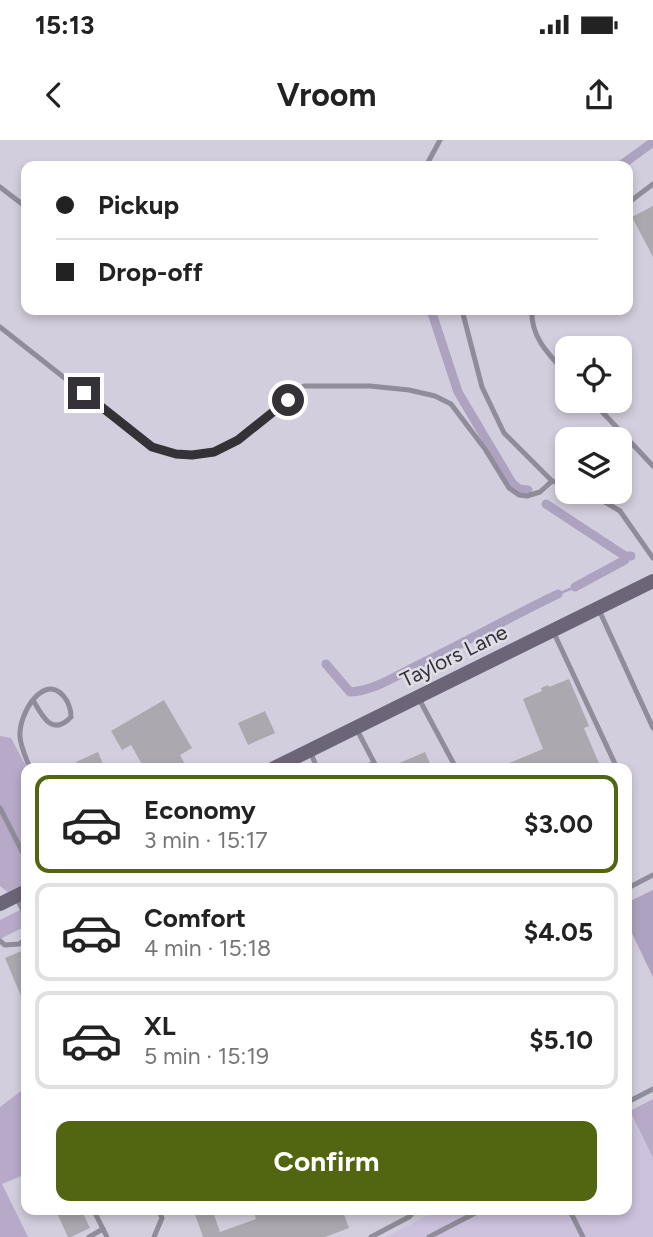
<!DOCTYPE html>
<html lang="en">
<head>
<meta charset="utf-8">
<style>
  :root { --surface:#fff; --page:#f6f6f6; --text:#222; --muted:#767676; --line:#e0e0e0; --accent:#526612 }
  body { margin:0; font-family:Figtree,sans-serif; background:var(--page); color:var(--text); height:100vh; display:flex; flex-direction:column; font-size:26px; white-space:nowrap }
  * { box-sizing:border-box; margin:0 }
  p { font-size:23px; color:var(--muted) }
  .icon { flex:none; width:38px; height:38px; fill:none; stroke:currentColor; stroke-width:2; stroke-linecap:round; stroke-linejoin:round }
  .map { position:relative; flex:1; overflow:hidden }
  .details { position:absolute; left:21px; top:623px; width:611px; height:452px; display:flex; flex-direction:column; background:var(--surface); border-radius:14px; box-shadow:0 4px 10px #0003 }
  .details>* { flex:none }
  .banner { position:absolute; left:21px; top:21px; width:612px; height:154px; border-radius:14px; box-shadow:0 4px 10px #0003; display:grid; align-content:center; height:154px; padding:0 35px; background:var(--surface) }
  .fabs { position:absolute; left:555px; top:196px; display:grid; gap:14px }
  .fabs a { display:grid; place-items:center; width:77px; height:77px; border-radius:14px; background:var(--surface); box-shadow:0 4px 10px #0003; font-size:35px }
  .end { position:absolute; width:32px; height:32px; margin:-16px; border:9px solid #343236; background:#fff; box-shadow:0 0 0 4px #fff }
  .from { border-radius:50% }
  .banner b { display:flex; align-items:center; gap:24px; height:66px; font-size:26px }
  .banner b+b { border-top:2px solid var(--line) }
  .banner i { width:18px; height:18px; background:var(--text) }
  ul { padding:12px 0 0; list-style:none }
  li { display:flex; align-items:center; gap:21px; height:98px; margin:0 14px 10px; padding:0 21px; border:4px solid var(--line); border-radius:14px }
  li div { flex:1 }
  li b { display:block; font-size:26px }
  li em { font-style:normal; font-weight:700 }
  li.on { border-color:var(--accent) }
  li>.icon { width:63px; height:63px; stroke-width:1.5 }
  .primary-button { display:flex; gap:14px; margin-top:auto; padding:14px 35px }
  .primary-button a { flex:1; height:80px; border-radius:14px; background:var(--accent); color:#fff; font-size:28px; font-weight:700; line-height:80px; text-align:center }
  .status { display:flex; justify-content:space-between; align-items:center; height:49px; padding:0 35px; background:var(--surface); direction:ltr }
  .status svg { height:19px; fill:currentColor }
  header { display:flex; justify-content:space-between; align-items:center; height:91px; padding:0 35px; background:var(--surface); font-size:32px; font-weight:700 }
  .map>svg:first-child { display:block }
</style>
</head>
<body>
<div class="status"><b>15:13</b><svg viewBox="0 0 49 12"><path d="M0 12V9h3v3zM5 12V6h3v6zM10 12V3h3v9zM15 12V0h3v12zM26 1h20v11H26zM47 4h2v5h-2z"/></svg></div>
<header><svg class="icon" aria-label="back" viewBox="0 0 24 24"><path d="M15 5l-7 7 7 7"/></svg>Vroom<svg class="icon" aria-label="share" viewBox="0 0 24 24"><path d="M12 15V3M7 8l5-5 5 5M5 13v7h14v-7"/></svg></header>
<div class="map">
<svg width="653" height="1097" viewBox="0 0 653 1097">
  <rect width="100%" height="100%" fill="#e1dde6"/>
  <!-- built -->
  <path fill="#d3cedd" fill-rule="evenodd" d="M0,0H653V976L627,989L626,628H26V1069H456L397,1097H0ZM26,26H628V170H26ZM567,208H620V261H567ZM567,299H620V352H567Z"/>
  <!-- green -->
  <path fill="#cdc2de" d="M630,971L653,1018V1097H386L440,1069H626V973Z"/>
  <!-- forest -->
  <g fill="#b6aac8">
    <path d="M0,596L11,598L27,628L26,743L8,752L0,746Z"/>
    <path d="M26,767V786L0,799V780Z"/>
    <path d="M25,948L26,1034L2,1044L28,1097H0V967Z"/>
    <path d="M653,959V1018L630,971Z"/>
  </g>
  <!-- water -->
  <path fill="#ada2bf" d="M653,750V837L627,783L626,763Z"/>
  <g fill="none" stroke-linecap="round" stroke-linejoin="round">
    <!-- stream -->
    <path stroke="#ada2bf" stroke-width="2.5" d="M558,454L575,447"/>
    <!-- canal -->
    <g stroke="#ada2bf" stroke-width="9">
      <path d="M620,26L653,2"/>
      <path d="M431,170L458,252L512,343L519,349L528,350"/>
      <path d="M546,364L625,416H631"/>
      <path d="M575,447L623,421L625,420V416"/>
      <path d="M326,524L350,552C373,551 396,536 416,526C464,503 510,477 558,454"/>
    </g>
  </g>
  <!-- building -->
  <g fill="#aba8b0">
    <path d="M653,66V117L632,77Z"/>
    <path d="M569,539L589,586L584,588L601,628H497L543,609L523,559L542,551L541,548L548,545L549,547Z"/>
    <path d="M164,560L192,608L180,615L187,628H144L131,605L122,610L111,591Z"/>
    <path d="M265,571L275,593L248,605L238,583Z"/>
    <path d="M98,612L103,624L97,627L96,624L87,628H79L76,622Z"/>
    <path d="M425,612L432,628H388Z"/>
    <path d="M26,809V868L5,818Z"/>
    <path d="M55,1069H81L90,1088L71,1097H68Z"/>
    <path d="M193,1069H212L220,1092L256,1079L253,1069H342L349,1088L325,1097H203Z"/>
  </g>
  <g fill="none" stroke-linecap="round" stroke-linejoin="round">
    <!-- lane -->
    <g stroke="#918c99" stroke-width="5">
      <path d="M426,26L440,0"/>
      <path d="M0,47L26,67"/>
      <path d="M628,63L653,44"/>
      <path d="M462,170L482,247L504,293L552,341L567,346"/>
      <path d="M532,170C530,197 550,216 567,234"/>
      <path d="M0,187L152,307L176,314L192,315L214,312L238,300L304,246H370L409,250L435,256L451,264L485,309L509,348L519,355L527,356L540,352L552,341"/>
      <path d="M592,261L653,326"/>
      <path d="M583,352L593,355L620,371L653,418"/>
      <path d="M599,470L653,588"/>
      <path d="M553,491L617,628"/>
      <path d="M418,557L456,628"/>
      <path d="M356,588L377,628"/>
      <path d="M310,611L317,628"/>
      <path d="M30,628C26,618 21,608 20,597C18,573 47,527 67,561C70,567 71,570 71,577C52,597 42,576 33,560"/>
      <path d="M363,628L374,623"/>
      <path d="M0,668L26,719"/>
      <path d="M626,749L653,735"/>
      <path d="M16,757L26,776"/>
      <path d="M0,801L5,805L19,804L26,799"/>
      <path d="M626,963L653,949"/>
      <path d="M93,1069L107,1097"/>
      <path d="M569,1069L583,1097"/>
      <path d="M89,1097L103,1089"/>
      <path d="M154,1097L162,1078L158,1069"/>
      <path d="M371,1097L409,1077L416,1069"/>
      <path d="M429,1097L483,1069"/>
    </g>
    <!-- secondary -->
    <g stroke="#6c6577" stroke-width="14">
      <path d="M274,628L653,441"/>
      <path d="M0,764L26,751"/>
    </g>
  </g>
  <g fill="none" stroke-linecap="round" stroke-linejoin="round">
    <!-- route -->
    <path stroke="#343236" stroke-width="9" d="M84,253L152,307L176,314L192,315L214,312L238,300L288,260"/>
  </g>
  <g text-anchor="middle" stroke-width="5" stroke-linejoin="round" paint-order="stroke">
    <!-- street labels -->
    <g font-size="21" fill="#343236" stroke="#e1dde6">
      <text transform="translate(454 516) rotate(-26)" y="7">Taylors Lane</text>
    </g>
  </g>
</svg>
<div class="fabs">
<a><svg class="icon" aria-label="locate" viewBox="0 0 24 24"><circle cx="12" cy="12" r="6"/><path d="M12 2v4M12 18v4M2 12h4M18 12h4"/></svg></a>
<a><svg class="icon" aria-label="layers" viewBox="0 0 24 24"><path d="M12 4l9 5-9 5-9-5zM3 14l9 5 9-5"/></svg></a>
</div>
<i class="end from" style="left:288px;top:260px"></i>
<i class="end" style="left:84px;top:253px"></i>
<div class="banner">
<b><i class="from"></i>Pickup</b>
<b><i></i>Drop-off</b>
</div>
<section class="details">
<ul>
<li class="on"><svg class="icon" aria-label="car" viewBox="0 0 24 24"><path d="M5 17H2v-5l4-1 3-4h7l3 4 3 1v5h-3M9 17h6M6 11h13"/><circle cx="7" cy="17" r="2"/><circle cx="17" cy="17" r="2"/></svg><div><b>Economy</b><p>3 min · 15:17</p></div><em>$3.00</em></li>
<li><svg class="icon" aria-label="car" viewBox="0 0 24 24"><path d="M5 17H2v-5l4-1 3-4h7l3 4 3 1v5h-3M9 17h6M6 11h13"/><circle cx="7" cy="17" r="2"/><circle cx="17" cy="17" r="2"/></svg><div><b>Comfort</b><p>4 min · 15:18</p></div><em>$4.05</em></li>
<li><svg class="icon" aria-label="car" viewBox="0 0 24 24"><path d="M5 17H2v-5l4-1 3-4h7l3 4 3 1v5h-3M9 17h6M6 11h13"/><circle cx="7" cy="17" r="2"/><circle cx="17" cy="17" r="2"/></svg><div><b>XL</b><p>5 min · 15:19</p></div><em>$5.10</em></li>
</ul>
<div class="primary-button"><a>Confirm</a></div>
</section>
</div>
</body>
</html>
